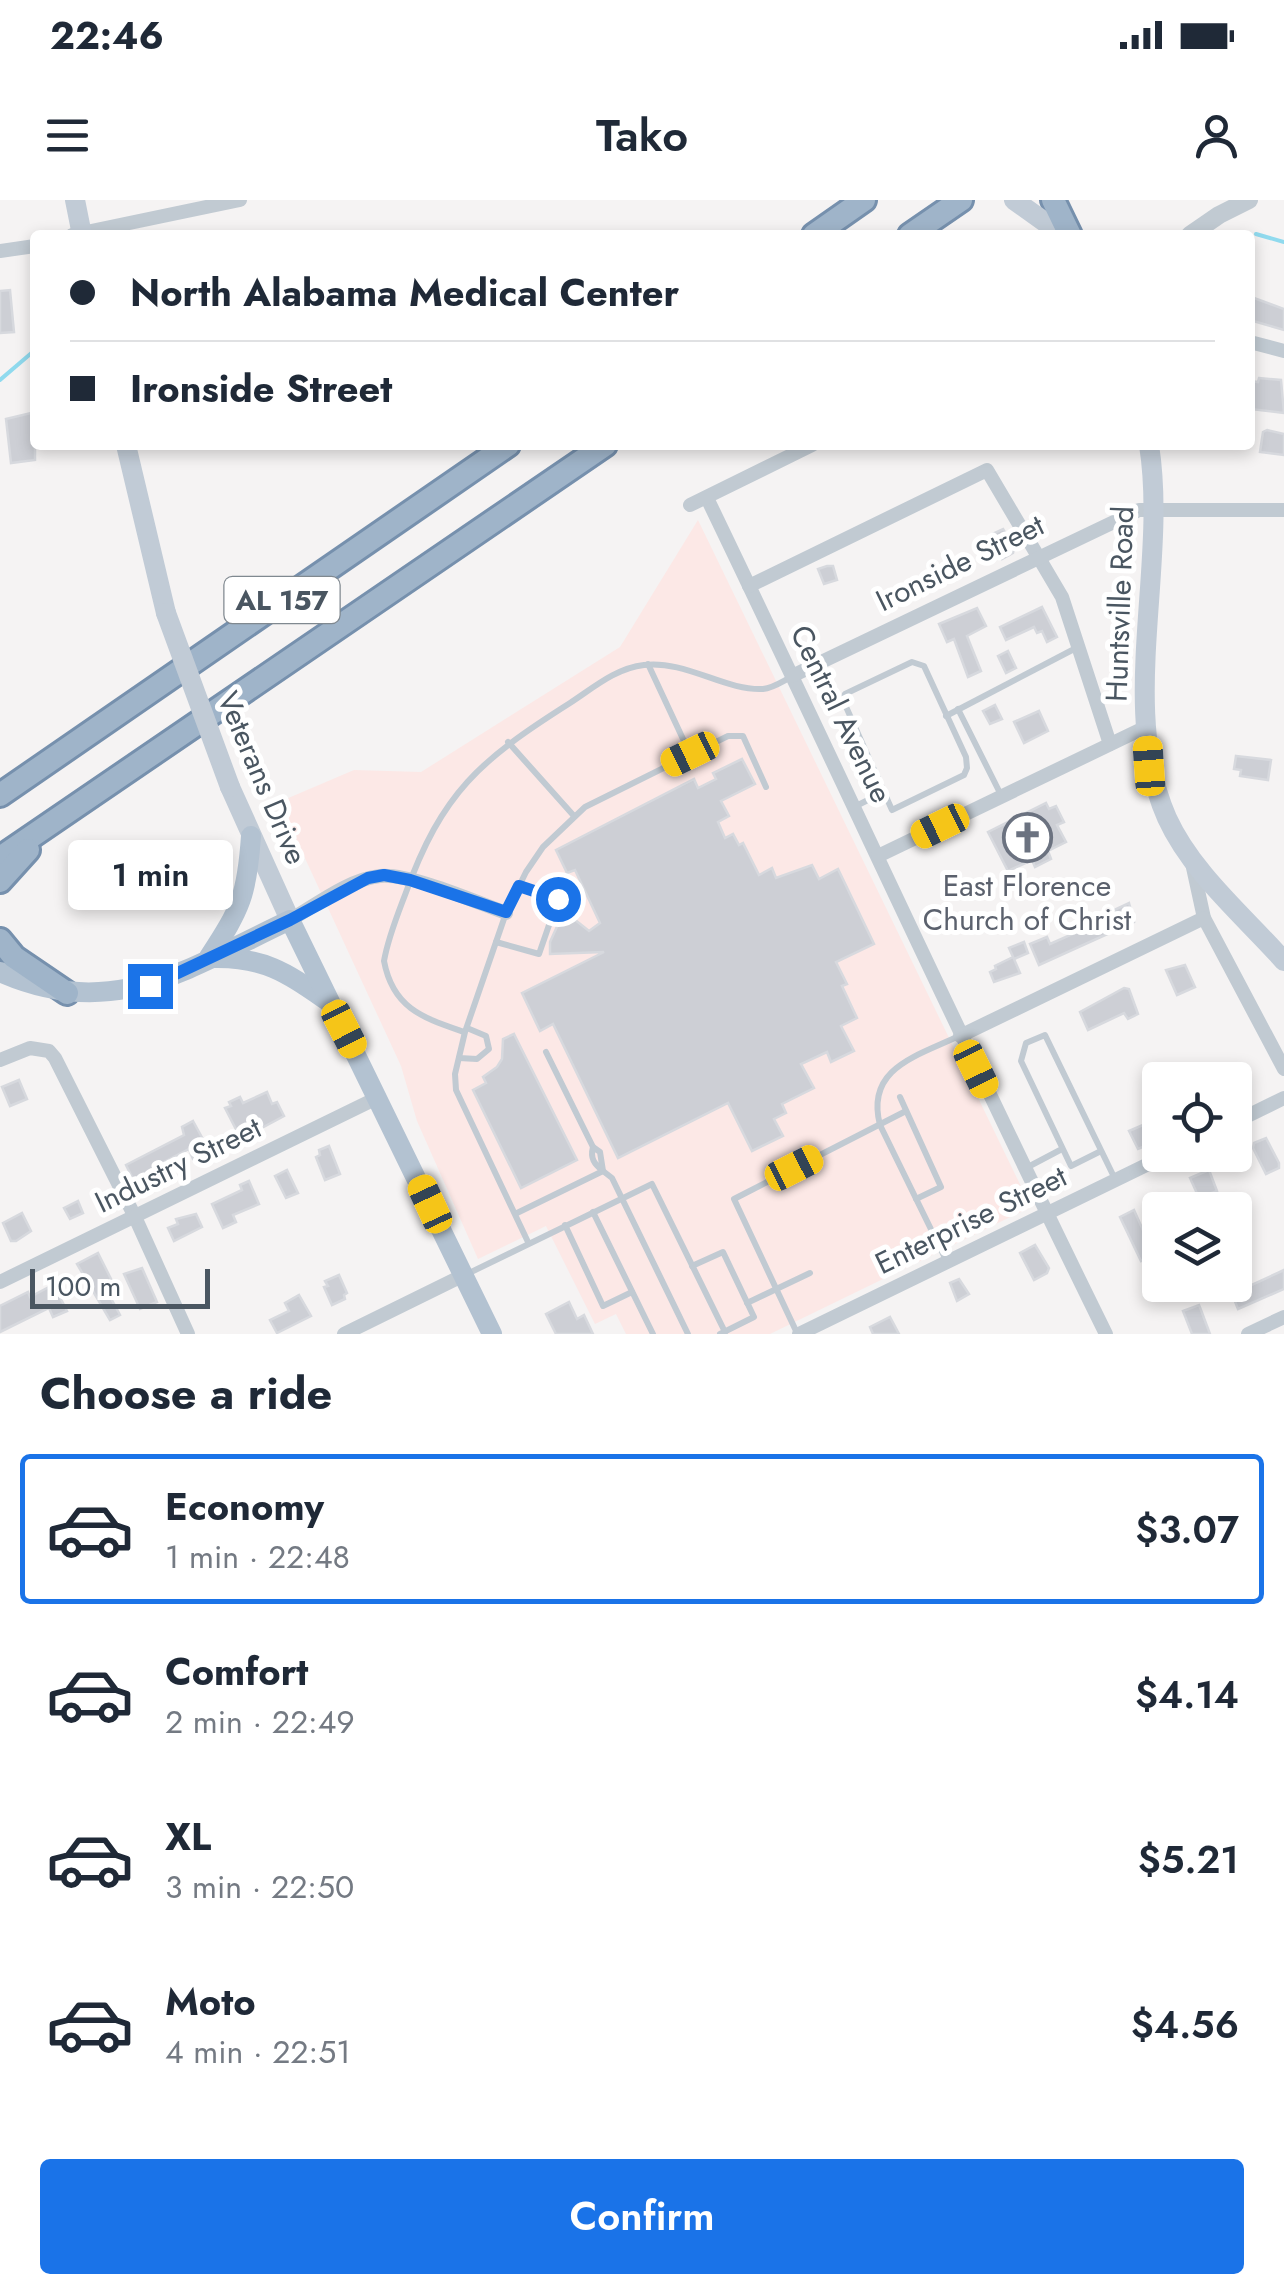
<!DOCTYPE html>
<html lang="en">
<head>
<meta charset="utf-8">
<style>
  :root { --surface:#fff; --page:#f2f2f3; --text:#1f2937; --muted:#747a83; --line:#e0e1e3; --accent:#1a73e8 }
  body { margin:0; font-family:Jost,sans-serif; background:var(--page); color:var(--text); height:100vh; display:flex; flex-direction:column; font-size:38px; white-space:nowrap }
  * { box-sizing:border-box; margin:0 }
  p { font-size:32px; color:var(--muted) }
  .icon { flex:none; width:55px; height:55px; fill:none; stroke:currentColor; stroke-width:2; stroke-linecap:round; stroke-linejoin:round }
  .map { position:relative; height:1134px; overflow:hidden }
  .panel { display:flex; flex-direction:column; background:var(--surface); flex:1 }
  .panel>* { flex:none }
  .banner { position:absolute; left:30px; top:30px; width:1225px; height:220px; border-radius:10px; box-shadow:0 5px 15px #0003; display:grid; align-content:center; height:220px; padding:0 40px; background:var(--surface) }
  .controls { position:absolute; left:1142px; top:862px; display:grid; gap:20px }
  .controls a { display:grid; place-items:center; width:110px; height:110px; border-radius:10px; background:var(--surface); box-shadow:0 5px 15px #0003; font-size:50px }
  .scale { position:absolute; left:30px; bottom:25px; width:180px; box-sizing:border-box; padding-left:10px; border:5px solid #4a5661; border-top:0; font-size:28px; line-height:35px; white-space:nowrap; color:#4a5661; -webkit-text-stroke:8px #fff; paint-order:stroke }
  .end { position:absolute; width:45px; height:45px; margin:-22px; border:12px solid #1a73e8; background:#fff; box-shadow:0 0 0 5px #fff }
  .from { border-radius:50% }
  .bubble { position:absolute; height:70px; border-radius:10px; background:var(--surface); box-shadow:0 5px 15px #0003; font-size:32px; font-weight:600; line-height:70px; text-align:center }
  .car { position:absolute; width:30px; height:60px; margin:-30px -15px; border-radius:12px; box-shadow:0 0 8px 2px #0007; background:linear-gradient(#f5c518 24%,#345 0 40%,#f5c518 0 76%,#345 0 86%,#f5c518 0) }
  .banner b { display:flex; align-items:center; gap:35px; height:95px; font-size:38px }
  .banner b+b { border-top:2px solid var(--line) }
  .banner i { width:25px; height:25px; background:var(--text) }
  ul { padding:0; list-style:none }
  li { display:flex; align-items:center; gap:30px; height:150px; margin:0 20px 15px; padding:0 20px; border:5px solid transparent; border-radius:10px }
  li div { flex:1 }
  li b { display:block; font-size:38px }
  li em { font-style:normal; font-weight:600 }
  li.on { border-color:var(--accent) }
  li>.icon { width:90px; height:90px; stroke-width:1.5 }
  h2 { padding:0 40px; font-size:45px; line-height:120px }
  .cta { display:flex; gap:20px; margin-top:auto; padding:20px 40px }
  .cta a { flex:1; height:115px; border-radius:10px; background:var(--accent); color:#fff; font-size:40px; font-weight:600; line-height:115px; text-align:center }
  .status { display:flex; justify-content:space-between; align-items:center; height:70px; padding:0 50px; background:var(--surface); direction:ltr }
  .status svg { height:28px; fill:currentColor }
  header { display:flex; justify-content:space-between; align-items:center; height:130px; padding:0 40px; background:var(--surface); font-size:45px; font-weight:600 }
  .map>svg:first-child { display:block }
</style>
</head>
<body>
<div class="status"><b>22:46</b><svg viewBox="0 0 49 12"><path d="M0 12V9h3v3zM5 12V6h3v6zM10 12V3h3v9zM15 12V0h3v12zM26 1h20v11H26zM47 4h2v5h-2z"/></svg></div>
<header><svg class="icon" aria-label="menu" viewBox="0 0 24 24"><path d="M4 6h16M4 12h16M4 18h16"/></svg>Tako<svg class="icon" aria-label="person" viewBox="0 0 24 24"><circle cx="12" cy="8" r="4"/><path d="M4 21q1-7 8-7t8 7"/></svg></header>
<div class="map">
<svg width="1284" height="1134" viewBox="0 0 1284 1134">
  <rect width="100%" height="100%" fill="#f5f3f3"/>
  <!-- medical -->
  <path fill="#fce8e6" d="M698,320L1031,1007L770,1134H626L616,1114L595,1124L546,1026L478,1059L417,921L401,866L279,602L354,570L421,572L620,447Z"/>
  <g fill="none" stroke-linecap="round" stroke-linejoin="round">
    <!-- stream -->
    <g stroke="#90daee" stroke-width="4">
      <path d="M1256,34L1284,42"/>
      <path d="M0,180L35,150"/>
    </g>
  </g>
  <!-- building -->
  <g fill="#cdcfd5" stroke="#d7d9de" stroke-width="2.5">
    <path d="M10,90L14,132L0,133V91Z"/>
    <path d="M1254,98L1284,109V130L1250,120Z"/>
    <path d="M1259,178L1281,180L1284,213L1250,209V181L1258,182Z"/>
    <path d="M35,212V260L11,263L6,219Z"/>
    <path d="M1267,230L1284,234V255L1260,252L1263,232Z"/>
    <path d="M1003,329L1014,348L1013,353L1002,359L990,335Z"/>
    <path d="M827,366H833L837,380L824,384L818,369Z"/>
    <path d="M1042,407L1057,437L1047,442L1042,431L1037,433L1034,427L1006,440L1000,427Z"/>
    <path d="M977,408L986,426L967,436L981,471L968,477L954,439L947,442L939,424Z"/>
    <path d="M1008,451L1016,468L1006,473L998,456Z"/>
    <path d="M995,505L1002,519L990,524L983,511Z"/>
    <path d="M1039,511L1048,531L1024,543L1014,522Z"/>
    <path d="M1236,556L1271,560L1268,580L1240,576L1241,570L1234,569Z"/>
    <path d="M742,559L755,584L721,601L729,616L718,622L725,638L733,634L739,645L743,643L759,675L772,668L776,678L812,665L819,679L838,669L874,744L836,762L847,784L842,786L857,818L841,826L854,851L831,862L827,852L801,864L814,888L782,904L786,913L774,919L783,936L752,951L728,903L618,958L553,824L540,831L522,793L604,752L550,754V742L564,711L589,731L600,723L575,670L567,673L556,650L694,579L698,588L716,579L713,573Z"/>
    <path d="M1046,603L1049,609L1056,606L1064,622L1057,625L1066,642L1048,651L1051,659L1035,667L1032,660L1008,671L988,632Z"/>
    <path d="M1129,703L1134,722L1039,765L1030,744L1047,737L1050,744L1084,729L1082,725Z"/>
    <path d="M1024,742L1028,753L1014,759L1020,773L994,782L990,772L996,769L995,766L1013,757L1009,748Z"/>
    <path d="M1185,765L1195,787L1177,795L1166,770Z"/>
    <path d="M1124,788L1129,789L1138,814L1128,819L1124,813L1088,830L1080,812Z"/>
    <path d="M514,834L577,960L521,988L473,890L486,883L483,877L497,867L502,859L503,839Z"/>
    <path d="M19,880L27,899L10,906L2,887Z"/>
    <path d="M267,892L272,904L277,902L284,916L241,939L225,908L231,906L229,902L240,897L243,903Z"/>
    <path d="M193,921L211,954L193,959L189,949L162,963L166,972L158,976L159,979L143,987L137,979L134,981L126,965L184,935L182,927Z"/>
    <path d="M1143,925L1150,944L1138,949L1129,931Z"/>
    <path d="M1266,938L1279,963V968L1266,974L1253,948L1254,943Z"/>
    <path d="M329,946L340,974L325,980L316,957L320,955L319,950Z"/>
    <path d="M287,970L298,993L286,998L275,976Z"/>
    <path d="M1209,970L1217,991L1199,998L1190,978Z"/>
    <path d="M249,981L259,1004L233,1015L236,1022L223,1028L212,1004L242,990L240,985Z"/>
    <path d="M78,1001L83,1013L70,1019L64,1008Z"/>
    <path d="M1134,1010L1154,1055L1141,1061L1120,1017Z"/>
    <path d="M22,1013L31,1031L16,1041H11L3,1023Z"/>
    <path d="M196,1014L202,1027L174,1041L168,1028L178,1024L176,1019Z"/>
    <path d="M1235,1036L1247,1063L1235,1068Z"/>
    <path d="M1035,1045L1049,1068L1047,1073L1034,1080L1020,1053Z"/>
    <path d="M98,1053L115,1087L107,1091L120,1115L110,1120L77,1064Z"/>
    <path d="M142,1068L157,1102L140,1109L124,1074Z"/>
    <path d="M1284,1070V1089L1238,1109L1232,1094Z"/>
    <path d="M339,1075L347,1093L344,1095L345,1099L332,1105L324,1087L328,1086L325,1081Z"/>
    <path d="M959,1079L969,1094L957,1101L950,1083Z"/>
    <path d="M49,1087H55L67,1111L53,1117L49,1108L0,1132V1106L28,1092L30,1097Z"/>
    <path d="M299,1095L311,1116L277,1133L270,1120L289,1111L285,1103Z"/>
    <path d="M569,1102L577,1119L584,1115L593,1134H556L546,1114Z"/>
    <path d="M1199,1105L1201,1110L1210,1134H1192L1183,1111Z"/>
    <path d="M890,1117L899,1134H873L870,1127Z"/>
  </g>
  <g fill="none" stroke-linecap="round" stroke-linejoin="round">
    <defs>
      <g id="trunk">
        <path d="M1053,0L1070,35"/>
        <path d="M814,35L864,0"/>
        <path d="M910,35L961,0"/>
        <path d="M0,595L508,245"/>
        <path d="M0,658L605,245"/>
        <path d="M0,681L28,650"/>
        <path d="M0,740L14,757L67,793"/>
      </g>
    </defs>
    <!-- trunk casing -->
    <use href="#trunk" stroke="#7690ad" stroke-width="28"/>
    <!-- service -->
    <g stroke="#c1cad2" stroke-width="6">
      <path d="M912,462L924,466L966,557L967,568L964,575L892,610L843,500L845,494Z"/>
      <path d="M648,464L690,554"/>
      <path d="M958,509L1001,595"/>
      <path d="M946,516L1078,447"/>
      <path d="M508,542L574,616"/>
      <path d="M856,606L884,592"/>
      <path d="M496,742L539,754L558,699L519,686"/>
      <path d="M464,832C424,818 393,809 384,761C388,738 397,716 405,695C442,592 480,560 570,503C593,488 616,468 644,465C686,460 725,491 763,489C773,488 783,481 791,477"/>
      <path d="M546,852L593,947"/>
      <path d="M459,858L477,859L489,849L486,836L467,828"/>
      <path d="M900,897L941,987L916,999"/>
      <path d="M593,947L600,952L603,971C594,964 590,958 593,947Z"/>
      <path d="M1101,951L1071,966L1021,861L1026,843L1045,835L1115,979"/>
      <path d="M1026,968L1062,949"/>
      <path d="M593,1012L653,1134"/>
      <path d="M517,1013L603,971L612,978L688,1134"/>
      <path d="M565,1025L603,1106L632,1092"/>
      <path d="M528,1042L456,890L455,874L465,832L506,713L526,672L543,647L585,607L728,536H743L766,587"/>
      <path d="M947,1062L880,925C865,868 917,856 959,836"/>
      <path d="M692,1066L723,1052L754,1117L720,1134"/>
      <path d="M465,1075L652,984L725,1132"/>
      <path d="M747,1103L810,1073"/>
      <path d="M797,1133L734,999L906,911"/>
    </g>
    <!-- minor -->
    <g stroke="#c1cad2" stroke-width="14">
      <path d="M72,35L240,0"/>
      <path d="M0,51L35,46"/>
      <path d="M1250,142L1284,151"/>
      <path d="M707,298C841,576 969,857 1106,1134"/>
      <path d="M690,305L812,245"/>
      <path d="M749,386L987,270L1062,397L1110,544"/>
      <path d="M792,476L1139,310H1284"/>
      <path d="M878,656L1146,527"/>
      <path d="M1192,663L1204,718L1284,869"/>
      <path d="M290,720C316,705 349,679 380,676C410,673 476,702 506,713"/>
      <path d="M960,836L1204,718"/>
      <path d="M0,860L30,848L49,851L55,858L135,1017L188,1134"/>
      <path d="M1235,922L1284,898"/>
      <path d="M0,1082L379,897"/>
      <path d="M344,1134L464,1075"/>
      <path d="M799,1134L1167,955"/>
      <path d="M1248,1134L1284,1117"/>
    </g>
    <!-- tertiary -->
    <path stroke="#c1cad2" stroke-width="18" d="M1190,35L1219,15L1249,0"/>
    <!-- secondary -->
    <g stroke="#c1cbd6" stroke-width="20">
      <path d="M75,0L82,35"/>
      <path d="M1014,0L1063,35"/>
      <path d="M126,245L166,413"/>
      <path d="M1149,245C1168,364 1118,508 1167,618C1192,673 1245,717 1284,761"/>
      <path d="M230,587L290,720"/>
    </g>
    <!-- primary -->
    <g stroke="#b3c2d1" stroke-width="20">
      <path d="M209,757C241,708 247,695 251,636"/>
      <path d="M214,758C266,757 288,774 329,802"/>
      <path d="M0,772C114,823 188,768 290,720L492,1134"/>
    </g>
    <!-- trunk -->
    <use href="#trunk" stroke="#9fb4c9" stroke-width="22"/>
    <!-- secondary-bridge -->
    <path stroke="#c1cbd6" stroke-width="20" d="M166,413L230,587"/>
  </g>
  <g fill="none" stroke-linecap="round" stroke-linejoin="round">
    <!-- route -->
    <path stroke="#1a73e8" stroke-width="12" d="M150,786L290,720L368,678L384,675L410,680L506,712L519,686L558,699"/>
  </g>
  <!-- icons -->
  <defs>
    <symbol id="church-ring" viewBox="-11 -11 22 22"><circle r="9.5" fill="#fff" stroke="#6b7280" stroke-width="1.5"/><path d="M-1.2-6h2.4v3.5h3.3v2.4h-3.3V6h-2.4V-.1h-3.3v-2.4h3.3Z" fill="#6b7280"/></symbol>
  </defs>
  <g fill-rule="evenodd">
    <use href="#church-ring" x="1000" y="610" width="55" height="55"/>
  </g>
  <g text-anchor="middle" stroke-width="10" stroke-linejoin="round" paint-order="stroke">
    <!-- shield labels -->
    <rect fill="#fff" stroke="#808990" stroke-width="2.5" x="224.5" y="377" width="115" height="46" rx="8"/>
    <g font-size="28" font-weight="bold" fill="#4a5661">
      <text x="282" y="410">AL 157</text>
    </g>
    <!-- street labels -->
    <g font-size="30" fill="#4a5661" stroke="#fff">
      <text transform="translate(960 363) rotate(-26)" y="10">Ironside Street</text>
      <text transform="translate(1120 404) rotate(-88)" y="10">Huntsville Road</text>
      <text transform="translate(841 514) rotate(64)" y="10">Central Avenue</text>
      <text transform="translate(262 578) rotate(67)" y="10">Veterans Drive</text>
      <text transform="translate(178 965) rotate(-26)" y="10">Industry Street</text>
      <text transform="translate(971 1020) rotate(-26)" y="10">Enterprise Street</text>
    </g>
    <!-- worship labels -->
    <g font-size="30" fill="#5b616d" stroke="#fff">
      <text x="1027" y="696">East Florence<tspan x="1027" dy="34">Church of Christ</tspan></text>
    </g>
  </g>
</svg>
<div class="controls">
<a><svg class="icon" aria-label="locate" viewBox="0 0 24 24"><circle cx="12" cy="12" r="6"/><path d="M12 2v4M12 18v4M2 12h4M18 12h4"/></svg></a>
<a><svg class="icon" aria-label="layers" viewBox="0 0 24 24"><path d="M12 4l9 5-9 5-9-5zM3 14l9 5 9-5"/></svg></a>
</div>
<div class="scale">100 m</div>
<i class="end from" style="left:558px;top:699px"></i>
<i class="end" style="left:150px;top:786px"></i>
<div class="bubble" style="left:68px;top:640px;width:165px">1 min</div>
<i class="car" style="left:690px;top:554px;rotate:244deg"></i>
<i class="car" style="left:1149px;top:566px;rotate:356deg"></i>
<i class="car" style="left:940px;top:626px;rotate:244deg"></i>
<i class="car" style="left:344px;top:829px;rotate:153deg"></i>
<i class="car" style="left:976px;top:869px;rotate:154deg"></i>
<i class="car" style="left:794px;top:968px;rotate:63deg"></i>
<i class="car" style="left:430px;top:1004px;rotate:335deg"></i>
<div class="banner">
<b><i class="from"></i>North Alabama Medical Center</b>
<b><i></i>Ironside Street</b>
</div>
</div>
<section class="panel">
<h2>Choose a ride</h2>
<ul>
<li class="on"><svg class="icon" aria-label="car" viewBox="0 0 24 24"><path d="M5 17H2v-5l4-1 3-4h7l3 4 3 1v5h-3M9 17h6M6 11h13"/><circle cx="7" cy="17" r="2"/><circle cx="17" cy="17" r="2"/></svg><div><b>Economy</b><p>1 min · 22:48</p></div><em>$3.07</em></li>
<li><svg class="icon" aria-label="car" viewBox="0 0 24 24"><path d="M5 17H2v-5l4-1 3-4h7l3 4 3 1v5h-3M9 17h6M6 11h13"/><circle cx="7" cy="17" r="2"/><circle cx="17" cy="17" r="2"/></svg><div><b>Comfort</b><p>2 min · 22:49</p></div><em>$4.14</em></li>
<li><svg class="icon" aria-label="car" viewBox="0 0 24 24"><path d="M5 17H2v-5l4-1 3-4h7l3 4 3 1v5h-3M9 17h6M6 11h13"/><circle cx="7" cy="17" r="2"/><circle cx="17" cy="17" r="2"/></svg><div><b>XL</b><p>3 min · 22:50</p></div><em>$5.21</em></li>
<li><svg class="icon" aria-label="car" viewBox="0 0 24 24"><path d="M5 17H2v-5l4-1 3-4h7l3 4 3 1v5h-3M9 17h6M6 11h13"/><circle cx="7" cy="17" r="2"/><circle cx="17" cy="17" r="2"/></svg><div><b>Moto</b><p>4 min · 22:51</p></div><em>$4.56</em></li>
</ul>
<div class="cta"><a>Confirm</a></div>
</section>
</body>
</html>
